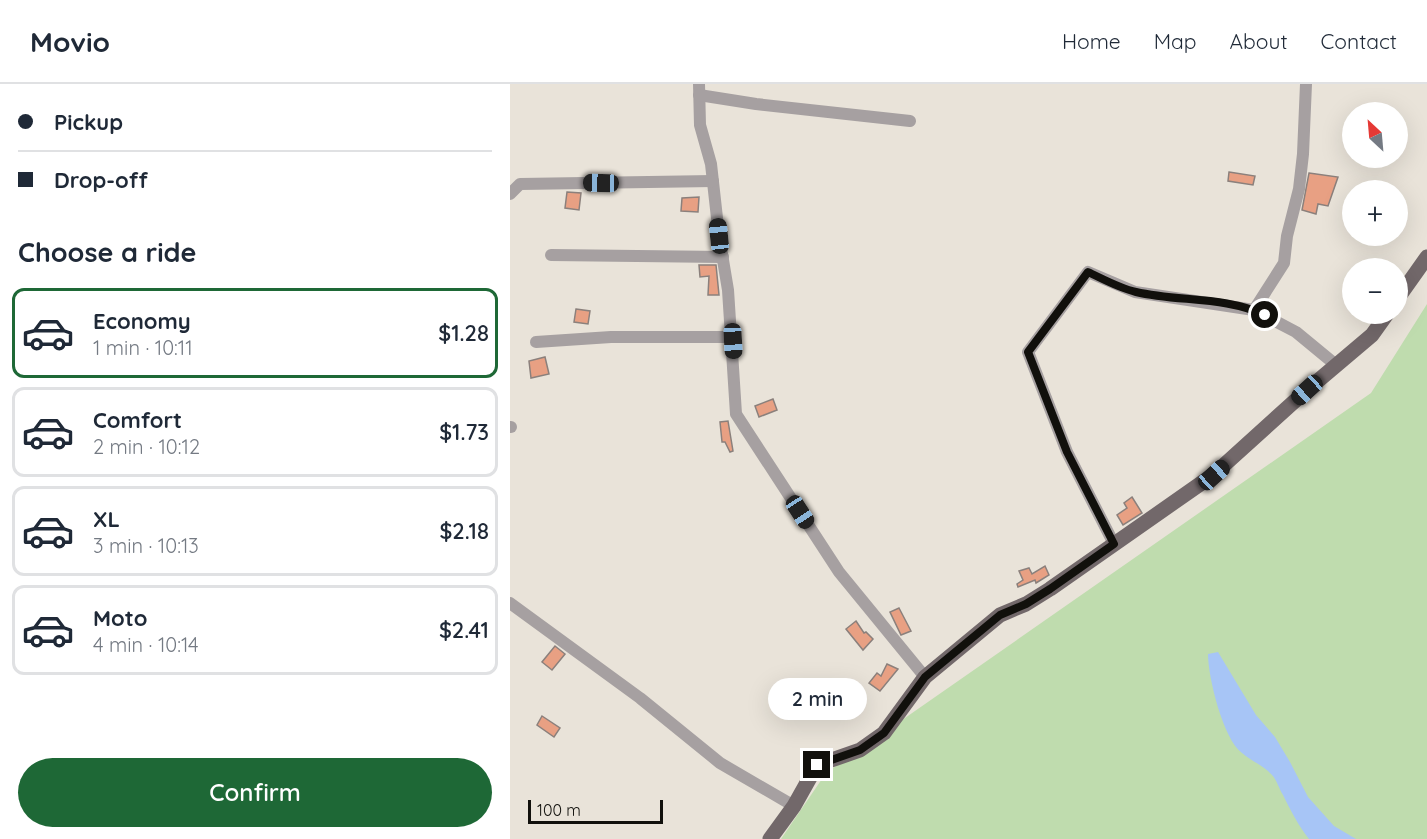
<!DOCTYPE html>
<html lang="en">
<head>
<meta charset="utf-8">
<style>
  :root { --surface:#fff; --page:#f2f2f3; --text:#1f2937; --muted:#747a83; --line:#e0e1e3; --accent:#1e6836 }
  body { margin:0; font-family:Quicksand,sans-serif; background:var(--page); color:var(--text); height:100vh; display:flex; flex-direction:column; font-size:22px; white-space:nowrap }
  * { box-sizing:border-box; margin:0 }
  p { font-size:20px; color:var(--muted) }
  .icon { flex:none; width:33px; height:33px; fill:none; stroke:currentColor; stroke-width:2; stroke-linecap:round; stroke-linejoin:round }
  .map { position:relative; flex:1; overflow:hidden }
  .sheet { display:flex; flex-direction:column; background:var(--surface); width:510px }
  .sheet>* { flex:none }
  .top-card { display:grid; align-content:center; height:132px; padding:0 18px; background:var(--surface) }
  .needle { width:39px; rotate:334deg }
  .buttons { position:absolute; left:832px; top:18px; display:grid; gap:12px }
  .buttons a { display:grid; place-items:center; width:66px; height:66px; border-radius:50%; background:var(--surface); box-shadow:0 6px 24px #0002; font-size:30px }
  .scale { position:absolute; left:18px; bottom:15px; width:135px; box-sizing:border-box; padding-left:6px; border:3px solid #11100c; border-top:0; font-size:16px; line-height:21px; white-space:nowrap; color:#11100c; -webkit-text-stroke:4px #e9e3d9; paint-order:stroke }
  .end { position:absolute; width:27px; height:27px; margin:-14px; border:8px solid #11100c; background:#fff; box-shadow:0 0 0 3px #fff }
  .from { border-radius:50% }
  .bubble { position:absolute; height:42px; border-radius:21px; background:var(--surface); box-shadow:0 6px 24px #0002; font-size:20px; font-weight:600; line-height:42px; text-align:center }
  .car { position:absolute; width:18px; height:36px; margin:-18px -9px; border-radius:8px; box-shadow:0 0 4px 2px #0007; background:linear-gradient(#222 24%,#8ab4d8 0 40%,#222 0 76%,#8ab4d8 0 86%,#222 0) }
  .top-card b { display:flex; align-items:center; gap:21px; height:57px; font-size:22px }
  .top-card b+b { border-top:2px solid var(--line) }
  .top-card i { width:15px; height:15px; background:var(--text) }
  ul { padding:0; list-style:none }
  li { display:flex; align-items:center; gap:18px; height:90px; margin:0 12px 9px; padding:0 6px; border:3px solid var(--line); border-radius:12px }
  li div { flex:1 }
  li b { display:block; font-size:22px }
  li em { font-style:normal; font-weight:600 }
  li.current { border-color:var(--accent) }
  li>.icon { width:54px; height:54px; stroke-width:1.5 }
  h2 { padding:0 18px; font-size:27px; line-height:72px }
  .button { display:flex; gap:12px; margin-top:auto; padding:12px 18px }
  .button a { flex:1; height:69px; border-radius:36px; background:var(--accent); color:#fff; font-size:24px; font-weight:600; line-height:69px; text-align:center }
  header { display:flex; align-items:center; gap:36px; box-sizing:border-box; height:84px; padding:0 30px; background:var(--surface); border-bottom:2px solid var(--line) }
  header strong { font-size:28px }
  nav { display:flex; gap:33px; margin-inline-start:auto; font-size:21px }
  main { display:flex; flex:1; min-height:0 }
  .map>svg:first-child { display:block }
</style>
</head>
<body>
<header>
<strong>Movio</strong>
<nav><a>Home</a><a>Map</a><a>About</a><a>Contact</a></nav>
</header>
<main>
<section class="sheet">
<div class="top-card">
<b><i class="from"></i>Pickup</b>
<b><i></i>Drop-off</b>
</div>
<h2>Choose a ride</h2>
<ul>
<li class="current"><svg class="icon" aria-label="car" viewBox="0 0 24 24"><path d="M5 17H2v-5l4-1 3-4h7l3 4 3 1v5h-3M9 17h6M6 11h13"/><circle cx="7" cy="17" r="2"/><circle cx="17" cy="17" r="2"/></svg><div><b>Economy</b><p>1 min · 10:11</p></div><em>$1.28</em></li>
<li><svg class="icon" aria-label="car" viewBox="0 0 24 24"><path d="M5 17H2v-5l4-1 3-4h7l3 4 3 1v5h-3M9 17h6M6 11h13"/><circle cx="7" cy="17" r="2"/><circle cx="17" cy="17" r="2"/></svg><div><b>Comfort</b><p>2 min · 10:12</p></div><em>$1.73</em></li>
<li><svg class="icon" aria-label="car" viewBox="0 0 24 24"><path d="M5 17H2v-5l4-1 3-4h7l3 4 3 1v5h-3M9 17h6M6 11h13"/><circle cx="7" cy="17" r="2"/><circle cx="17" cy="17" r="2"/></svg><div><b>XL</b><p>3 min · 10:13</p></div><em>$2.18</em></li>
<li><svg class="icon" aria-label="car" viewBox="0 0 24 24"><path d="M5 17H2v-5l4-1 3-4h7l3 4 3 1v5h-3M9 17h6M6 11h13"/><circle cx="7" cy="17" r="2"/><circle cx="17" cy="17" r="2"/></svg><div><b>Moto</b><p>4 min · 10:14</p></div><em>$2.41</em></li>
</ul>
<div class="button"><a>Confirm</a></div>
</section>
<div class="map">
<svg width="917" height="755" viewBox="0 0 917 755">
  <rect width="100%" height="100%" fill="#e9e3d9"/>
  <!-- green -->
  <path fill="#bfdcae" d="M917,220V755H271L316,689L861,309Z"/>
  <!-- water -->
  <path fill="#a7c5f6" d="M708,568L746,631L765,653L780,678L798,713L824,742L846,755H799C788,741 781,727 773,711C769,705 767,696 762,691C753,681 741,677 732,669C713,655 698,593 698,570Z"/>
  <!-- building -->
  <g fill="#e8a083" stroke="#8b807c" stroke-width="1.5">
    <path d="M719,88L745,92L743,101L718,97Z"/>
    <path d="M799,89L828,93L818,122L808,120L806,130L792,126Z"/>
    <path d="M57,108L71,109L69,126L55,124Z"/>
    <path d="M189,113L188,128L171,127L172,114Z"/>
    <path d="M189,181H206L209,211H198L199,192L190,193Z"/>
    <path d="M66,225L80,227L78,240L64,238Z"/>
    <path d="M35,273L39,290L21,294L19,277Z"/>
    <path d="M263,315L267,326L249,333L245,322Z"/>
    <path d="M218,337L223,367L220,368L215,358H212L210,338Z"/>
    <path d="M622,413L632,429L613,441L607,431L617,424L614,419Z"/>
    <path d="M535,482L539,491L526,499L525,496L508,503L507,500L513,496L509,487L519,484L522,490Z"/>
    <path d="M389,524L401,547L391,551L380,528Z"/>
    <path d="M346,537L354,549L356,548L363,555L353,566L336,545Z"/>
    <path d="M45,562L55,570L42,586L32,578Z"/>
    <path d="M377,580L388,585L370,607L359,599L367,589L371,592Z"/>
    <path d="M32,632L50,644L44,653L27,641Z"/>
  </g>
  <g fill="none" stroke-linecap="round" stroke-linejoin="round">
    <!-- minor -->
    <g stroke="#a6a0a1" stroke-width="12">
      <path d="M189,0L190,41L201,80L209,152L218,206L226,330L329,488L415,593"/>
      <path d="M796,0L793,70L789,105L777,152L774,179L744,226L786,248L826,281"/>
      <path d="M189,11L246,20L400,37"/>
      <path d="M0,110L10,100L203,97"/>
      <path d="M41,171L213,173"/>
      <path d="M26,258L101,253H223"/>
      <path d="M0,343H1"/>
      <path d="M604,460L557,368L518,268L578,188L625,208L744,226"/>
      <path d="M0,519L130,614L210,679L284,722"/>
    </g>
    <!-- major -->
    <g stroke="#72686a" stroke-width="15">
      <path d="M888,214L917,173"/>
      <path d="M260,755L284,722L307,681L350,666L374,649L415,593L490,531L516,520L540,505L703,391L797,306L862,251L877,230"/>
    </g>
  </g>
  <g fill="none" stroke-linecap="round" stroke-linejoin="round">
    <!-- route -->
    <path stroke="#11100c" stroke-width="8" d="M307,681L350,666L374,649L415,593L490,531L516,520L540,505L604,460L557,368L518,268L578,188C593,195 609,204 626,208C668,218 715,212 755,231"/>
  </g>
</svg>
<div class="buttons">
<a><svg class="needle" viewBox="-14 -14 28 28"><path d="M0-13l5 13h-10z" fill="#e53935"/><path d="M0 13l5-13h-10z" fill="#747a83"/></svg></a>
<a>+</a>
<a>−</a>
</div>
<div class="scale">100 m</div>
<i class="end from" style="left:755px;top:231px"></i>
<i class="end" style="left:307px;top:681px"></i>
<div class="bubble" style="left:258px;top:594px;width:99px">2 min</div>
<i class="car" style="left:91px;top:99px;rotate:271deg"></i>
<i class="car" style="left:209px;top:152px;rotate:354deg"></i>
<i class="car" style="left:223px;top:257px;rotate:177deg"></i>
<i class="car" style="left:797px;top:306px;rotate:228deg"></i>
<i class="car" style="left:704px;top:391px;rotate:48deg"></i>
<i class="car" style="left:290px;top:428px;rotate:147deg"></i>
</div>
</main>
</body>
</html>
